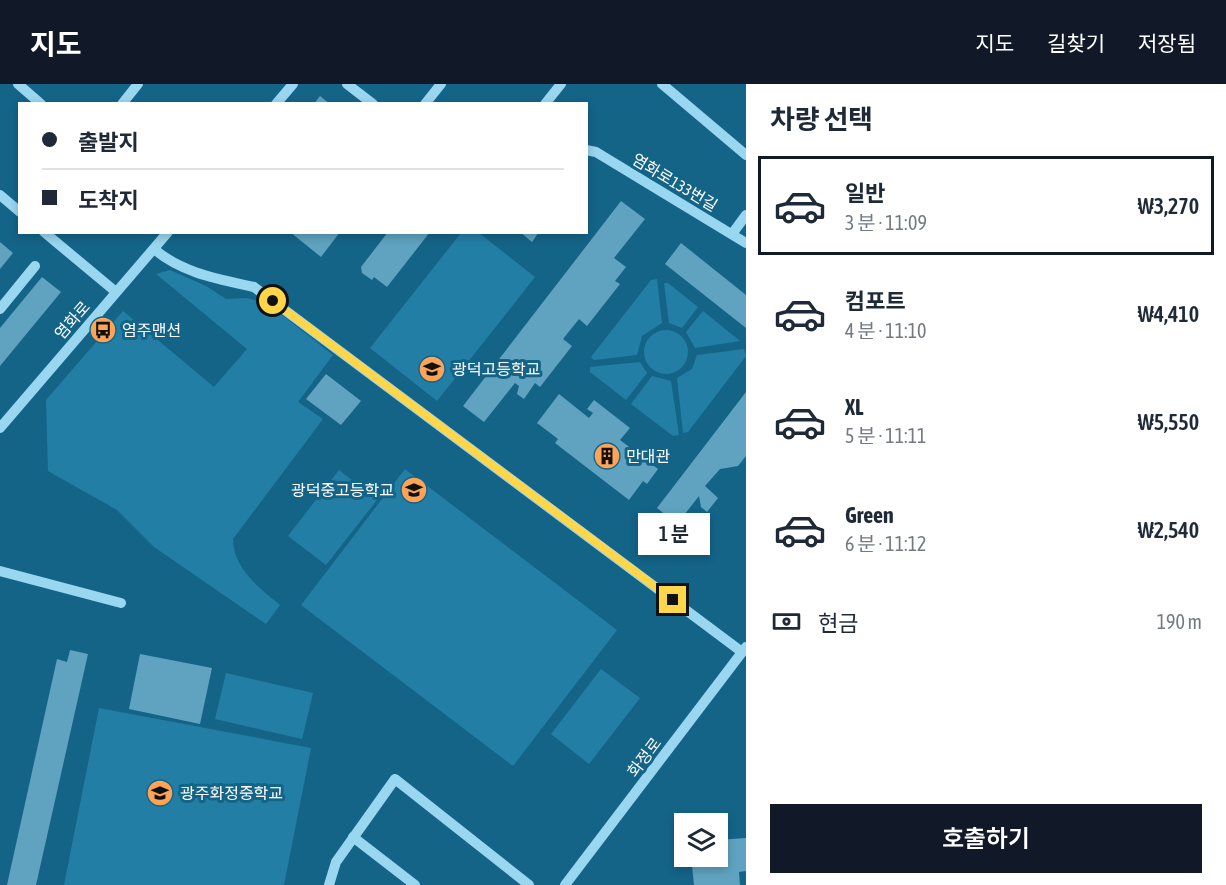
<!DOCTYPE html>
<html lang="ko">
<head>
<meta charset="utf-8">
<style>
  :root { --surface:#fff; --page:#f2f2f3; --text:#1f2937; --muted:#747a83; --line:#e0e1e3; --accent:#111827 }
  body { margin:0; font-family:"Asap Condensed","Noto Sans KR",sans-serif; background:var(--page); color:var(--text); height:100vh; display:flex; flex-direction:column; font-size:22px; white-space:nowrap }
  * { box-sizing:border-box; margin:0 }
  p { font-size:20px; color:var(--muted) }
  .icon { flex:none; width:33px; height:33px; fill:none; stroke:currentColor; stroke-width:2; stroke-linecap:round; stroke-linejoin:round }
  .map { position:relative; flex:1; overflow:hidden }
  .panel { display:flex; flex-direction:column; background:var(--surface); width:480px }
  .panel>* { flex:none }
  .banner { position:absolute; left:18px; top:18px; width:570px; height:132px; border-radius:0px; box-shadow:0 3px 9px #0003; display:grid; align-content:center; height:132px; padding:0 24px; background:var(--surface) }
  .buttons { position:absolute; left:674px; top:729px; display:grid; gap:12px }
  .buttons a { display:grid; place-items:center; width:54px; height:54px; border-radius:0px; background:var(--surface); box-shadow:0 3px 9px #0003; font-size:30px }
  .end { position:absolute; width:27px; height:27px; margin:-14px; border:8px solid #ffd54a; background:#111; box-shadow:0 0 0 3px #111 }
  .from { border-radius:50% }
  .bubble { position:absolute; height:42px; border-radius:0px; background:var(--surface); box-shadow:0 3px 9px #0003; font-size:20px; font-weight:600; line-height:42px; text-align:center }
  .banner b { display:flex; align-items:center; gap:21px; height:57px; font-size:22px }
  .banner b+b { border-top:2px solid var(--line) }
  .banner i { width:15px; height:15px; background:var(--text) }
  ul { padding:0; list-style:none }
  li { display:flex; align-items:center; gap:18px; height:99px; margin:0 12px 9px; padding:0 12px; border:3px solid transparent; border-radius:0px }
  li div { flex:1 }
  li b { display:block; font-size:22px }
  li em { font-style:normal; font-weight:600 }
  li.on { border-color:var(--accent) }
  li>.icon { width:54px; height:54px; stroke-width:1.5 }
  h2 { padding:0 24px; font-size:27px; line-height:72px }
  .pay { display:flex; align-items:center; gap:15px; height:66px; padding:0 24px; font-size:22px }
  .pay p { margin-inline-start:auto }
  .primary-button { display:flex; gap:12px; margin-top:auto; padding:12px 24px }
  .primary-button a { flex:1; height:69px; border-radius:0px; background:var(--accent); color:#fff; font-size:24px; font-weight:600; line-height:69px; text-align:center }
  header { display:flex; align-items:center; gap:36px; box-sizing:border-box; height:84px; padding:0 30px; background:var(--accent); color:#fff }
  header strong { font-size:28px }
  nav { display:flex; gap:33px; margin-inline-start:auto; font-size:21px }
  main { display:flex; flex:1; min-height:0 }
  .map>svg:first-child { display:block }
</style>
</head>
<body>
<header>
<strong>지도</strong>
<nav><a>지도</a><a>길찾기</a><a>저장됨</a></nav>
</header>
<main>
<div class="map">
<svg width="746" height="801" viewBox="0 0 746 801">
  <rect width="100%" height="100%" fill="#146488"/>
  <!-- green -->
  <g fill="#237ea6">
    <path d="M461,149H479L535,193L437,317L370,264Z"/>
    <path d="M170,186L206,202L226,215L247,214L268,220L333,271L298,318L323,335L233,455C233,484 259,504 280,521L266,540L154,463L117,426L48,387L46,316L123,227L214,303L247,265L156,190Z"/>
    <path d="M657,195L662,239L642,252L637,271L594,276L591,273L651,196Z"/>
    <path d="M664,199H668L698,223L682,244L669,239Z"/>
    <path d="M703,227L740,257L695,264L686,248Z"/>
    <circle cx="666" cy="268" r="22"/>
    <path d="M744,265L746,272L688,348L683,349L677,294L692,285L697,271Z"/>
    <path d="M640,278L647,289L626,316L590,288V283Z"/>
    <path d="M652,292L671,297L679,351L673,352L631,320Z"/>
    <path d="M405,385L617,546L513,682L301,521Z"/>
    <path d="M339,386L377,416L326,481L288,452Z"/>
    <path d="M601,585L640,614L589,680L551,650Z"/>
    <path d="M226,589L313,609L302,655L215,635Z"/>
    <path d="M99,624L311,664L284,801H64Z"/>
  </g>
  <!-- building -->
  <g fill="#5fa3c0">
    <path d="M320,12L330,20H314Z"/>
    <path d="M621,117L645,135L614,174L626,183L615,197L620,200L587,242L579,235L563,255L572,262L540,303L535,299L524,315L517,310L519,302L515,299L484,338L463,322Z"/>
    <path d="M290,148H340L321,173Z"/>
    <path d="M388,148H430L387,203L374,193L372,196L362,189L361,183Z"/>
    <path d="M520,148H539L532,158Z"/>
    <path d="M0,158L13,169L0,185Z"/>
    <path d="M681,159L746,211V244L665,180Z"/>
    <path d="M42,193L61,208L0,282V244Z"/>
    <path d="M326,290L361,317L341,341L306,315Z"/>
    <path d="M746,308V372L738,382L720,385L705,402L718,414L707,428L701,423L699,412L677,440L657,424Z"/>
    <path d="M559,310L589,334L593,329L587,325L594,316L630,344L620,356L658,385L647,400L643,397L629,416L555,359L558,355L537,339Z"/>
    <path d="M70,566L88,570L36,801H7L57,575L67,578Z"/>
    <path d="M140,570L212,584L200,640L129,625Z"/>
    <path d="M746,754V787L739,788L740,801H694L691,772H717V756Z"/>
  </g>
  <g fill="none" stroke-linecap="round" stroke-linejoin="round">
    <!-- minor -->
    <g stroke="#99d6ef" stroke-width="10">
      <path d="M18,0L41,20"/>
      <path d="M347,0L373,20"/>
      <path d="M662,0L746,71"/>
      <path d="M122,20L138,0"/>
      <path d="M276,20L293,0"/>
      <path d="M425,20L441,0"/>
      <path d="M545,20L561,0"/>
      <path d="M586,66L596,68L746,159"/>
      <path d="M0,111L20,128"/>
      <path d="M44,148L116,208"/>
      <path d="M732,150L746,131"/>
      <path d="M154,165C182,189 218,195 254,203L742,568"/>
      <path d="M0,225L35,182"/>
      <path d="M0,344L168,148"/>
      <path d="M0,487L121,519"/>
      <path d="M353,753L415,801"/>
      <path d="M329,801L336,778L395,695L529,801"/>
      <path d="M565,801L746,563"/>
    </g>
  </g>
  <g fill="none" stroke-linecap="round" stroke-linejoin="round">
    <!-- route -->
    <path stroke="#ffd54a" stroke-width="8" d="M273,217L673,516"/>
  </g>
  <!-- icons -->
  <defs>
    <symbol id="bus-disc" viewBox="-11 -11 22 22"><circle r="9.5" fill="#ffa457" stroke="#146488"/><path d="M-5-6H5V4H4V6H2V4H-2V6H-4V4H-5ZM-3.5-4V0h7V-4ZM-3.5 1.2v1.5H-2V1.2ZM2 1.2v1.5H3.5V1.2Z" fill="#111"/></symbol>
    <symbol id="school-disc" viewBox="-11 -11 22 22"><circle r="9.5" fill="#ffa457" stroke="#146488"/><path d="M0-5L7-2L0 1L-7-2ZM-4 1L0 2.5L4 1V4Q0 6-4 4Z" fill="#111"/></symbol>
    <symbol id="building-disc" viewBox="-11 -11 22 22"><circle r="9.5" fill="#ffa457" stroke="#146488"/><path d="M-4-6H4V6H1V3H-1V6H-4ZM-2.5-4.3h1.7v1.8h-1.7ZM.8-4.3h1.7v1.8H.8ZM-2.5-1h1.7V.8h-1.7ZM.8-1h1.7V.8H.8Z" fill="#111"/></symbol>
  </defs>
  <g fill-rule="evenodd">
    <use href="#bus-disc" x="88" y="231" width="30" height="30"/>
    <use href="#school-disc" x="417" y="270" width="30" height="30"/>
    <use href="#building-disc" x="592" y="357" width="30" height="30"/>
    <use href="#school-disc" x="399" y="391" width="30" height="30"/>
    <use href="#school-disc" x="145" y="694" width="30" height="30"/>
  </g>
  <g text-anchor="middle" stroke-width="6" stroke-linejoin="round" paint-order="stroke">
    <!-- street labels -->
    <g font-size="16" fill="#fff" stroke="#146488">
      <text transform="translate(675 98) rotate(31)" y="6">염화로133번길</text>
      <text transform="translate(72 236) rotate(-49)" y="6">염화로</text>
      <text transform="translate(644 673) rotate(-53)" y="6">화정로</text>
    </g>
    <!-- poi labels -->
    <g font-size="16" fill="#fff" stroke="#146488" text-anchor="start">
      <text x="122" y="252">염주맨션</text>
      <text x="452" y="291">광덕고등학교</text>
      <text x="626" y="378">만대관</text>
      <text x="394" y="412" text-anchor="end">광덕중고등학교</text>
      <text x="180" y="715">광주화정중학교</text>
    </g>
  </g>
</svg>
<div class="buttons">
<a><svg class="icon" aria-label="layers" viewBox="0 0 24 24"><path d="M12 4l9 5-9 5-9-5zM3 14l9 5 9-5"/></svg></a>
</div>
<i class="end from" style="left:273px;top:217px"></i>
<i class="end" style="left:673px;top:516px"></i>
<div class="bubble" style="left:638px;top:429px;width:72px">1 분</div>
<div class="banner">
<b><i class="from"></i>출발지</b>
<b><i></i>도착지</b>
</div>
</div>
<section class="panel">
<h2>차량 선택</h2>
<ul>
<li class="on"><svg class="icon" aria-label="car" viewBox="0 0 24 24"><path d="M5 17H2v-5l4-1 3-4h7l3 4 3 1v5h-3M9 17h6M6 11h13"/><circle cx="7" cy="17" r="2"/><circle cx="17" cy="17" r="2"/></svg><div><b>일반</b><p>3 분 · 11:09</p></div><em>₩3,270</em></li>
<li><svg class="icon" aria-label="car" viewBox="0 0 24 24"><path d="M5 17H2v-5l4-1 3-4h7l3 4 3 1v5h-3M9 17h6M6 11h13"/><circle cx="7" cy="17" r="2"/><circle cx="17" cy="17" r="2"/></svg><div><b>컴포트</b><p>4 분 · 11:10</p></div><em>₩4,410</em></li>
<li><svg class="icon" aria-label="car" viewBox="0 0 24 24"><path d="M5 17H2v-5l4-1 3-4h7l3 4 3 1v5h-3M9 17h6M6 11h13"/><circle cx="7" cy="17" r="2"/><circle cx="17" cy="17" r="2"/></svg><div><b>XL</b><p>5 분 · 11:11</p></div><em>₩5,550</em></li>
<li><svg class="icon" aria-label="car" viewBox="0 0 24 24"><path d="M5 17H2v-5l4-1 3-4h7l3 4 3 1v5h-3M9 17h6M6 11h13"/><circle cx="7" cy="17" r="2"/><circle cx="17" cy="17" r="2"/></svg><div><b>Green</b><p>6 분 · 11:12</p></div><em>₩2,540</em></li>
</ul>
<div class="pay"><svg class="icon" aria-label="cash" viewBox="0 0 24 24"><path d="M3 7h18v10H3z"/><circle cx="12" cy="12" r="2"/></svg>현금<p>190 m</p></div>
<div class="primary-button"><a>호출하기</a></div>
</section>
</main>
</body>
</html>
